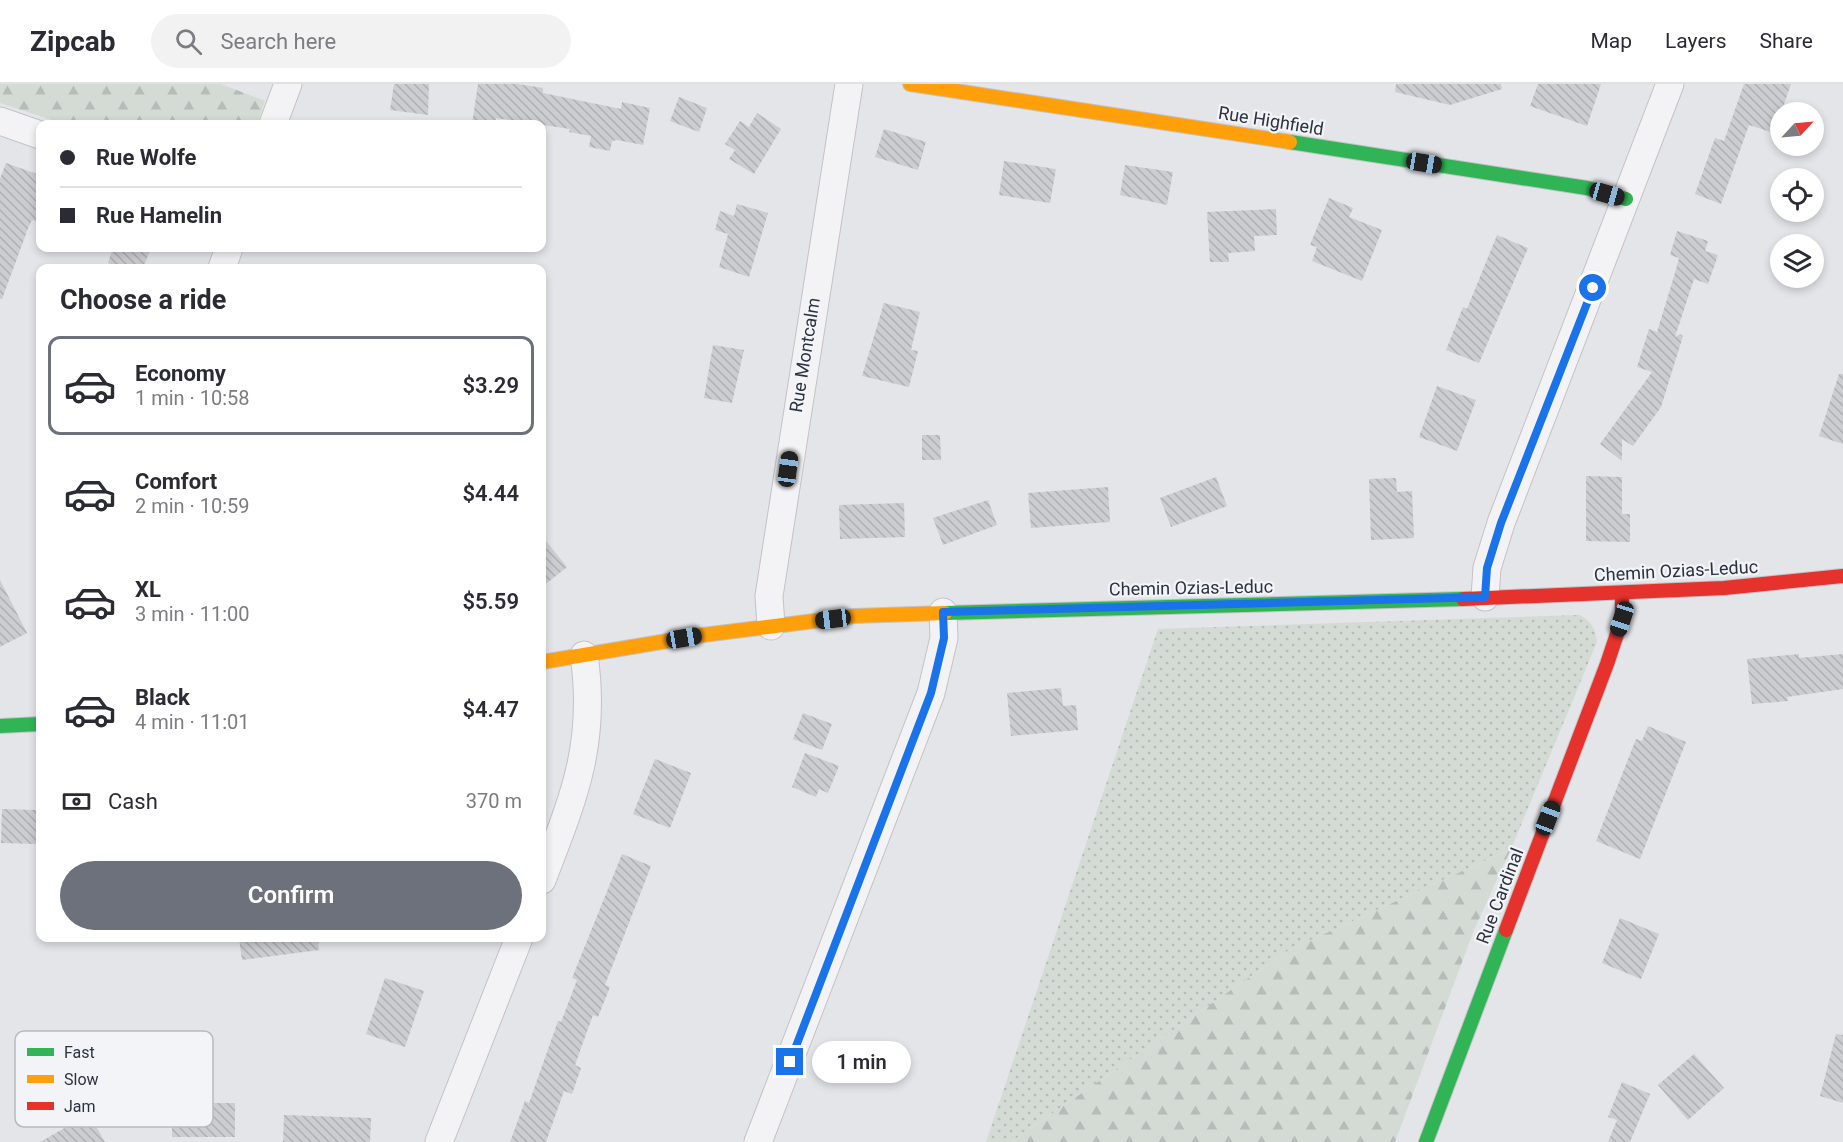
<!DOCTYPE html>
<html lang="en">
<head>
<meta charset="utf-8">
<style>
  :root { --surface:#fff; --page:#f2f2f3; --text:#2b2b33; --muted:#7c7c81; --line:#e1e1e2; --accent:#6c717b }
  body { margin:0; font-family:Roboto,sans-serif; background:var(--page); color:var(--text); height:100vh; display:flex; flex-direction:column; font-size:22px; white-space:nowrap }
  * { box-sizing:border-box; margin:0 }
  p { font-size:20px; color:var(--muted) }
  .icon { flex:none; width:33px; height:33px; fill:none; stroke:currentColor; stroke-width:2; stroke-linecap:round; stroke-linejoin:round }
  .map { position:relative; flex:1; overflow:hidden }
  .panel { position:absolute; left:36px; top:180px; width:510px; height:678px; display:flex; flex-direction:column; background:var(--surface); border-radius:12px; box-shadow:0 3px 9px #0003 }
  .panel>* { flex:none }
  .hud { position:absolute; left:36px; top:36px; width:510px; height:132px; border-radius:12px; box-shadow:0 3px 9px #0003; display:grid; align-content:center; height:132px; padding:0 24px; background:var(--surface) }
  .needle { width:39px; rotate:64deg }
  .fabs { position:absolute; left:1770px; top:18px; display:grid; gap:12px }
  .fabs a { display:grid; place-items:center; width:54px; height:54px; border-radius:50%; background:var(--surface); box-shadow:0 3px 9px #0003; font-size:30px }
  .end { position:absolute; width:27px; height:27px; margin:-14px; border:8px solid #1a73e8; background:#fff; box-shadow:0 0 0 3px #fff }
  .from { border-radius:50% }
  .bubble { position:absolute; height:42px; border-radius:21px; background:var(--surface); box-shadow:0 3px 9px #0003; font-size:20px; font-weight:600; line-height:42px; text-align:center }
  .car { position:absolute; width:18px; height:36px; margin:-18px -9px; border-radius:8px; box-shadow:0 0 4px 2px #0007; background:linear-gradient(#222 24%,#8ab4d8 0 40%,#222 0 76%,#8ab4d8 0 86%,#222 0) }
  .hud b { display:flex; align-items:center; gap:21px; height:57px; font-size:22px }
  .hud b+b { border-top:2px solid var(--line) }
  .hud i { width:15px; height:15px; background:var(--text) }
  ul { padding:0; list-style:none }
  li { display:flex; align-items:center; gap:18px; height:99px; margin:0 12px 9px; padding:0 12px; border:3px solid transparent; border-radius:12px }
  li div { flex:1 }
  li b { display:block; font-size:22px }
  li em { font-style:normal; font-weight:600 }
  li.selected { border-color:var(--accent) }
  li>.icon { width:54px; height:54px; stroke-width:1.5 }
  h2 { padding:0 24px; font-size:27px; line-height:72px }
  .pay { display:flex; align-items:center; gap:15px; height:66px; padding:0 24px; font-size:22px }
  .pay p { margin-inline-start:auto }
  .primary-button { display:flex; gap:12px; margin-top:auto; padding:12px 24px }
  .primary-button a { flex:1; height:69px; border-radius:36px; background:var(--accent); color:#fff; font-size:24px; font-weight:600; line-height:69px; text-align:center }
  header { display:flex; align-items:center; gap:36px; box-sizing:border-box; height:84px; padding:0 30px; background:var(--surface); border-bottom:2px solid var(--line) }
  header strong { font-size:28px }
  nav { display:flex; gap:33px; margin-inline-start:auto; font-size:21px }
  .search { width:420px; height:54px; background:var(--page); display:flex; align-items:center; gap:15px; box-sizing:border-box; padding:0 21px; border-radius:33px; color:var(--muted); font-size:22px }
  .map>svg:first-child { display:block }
</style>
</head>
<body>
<header>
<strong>Zipcab</strong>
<div class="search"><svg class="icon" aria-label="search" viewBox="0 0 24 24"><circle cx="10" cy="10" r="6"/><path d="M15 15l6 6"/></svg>Search here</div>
<nav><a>Map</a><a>Layers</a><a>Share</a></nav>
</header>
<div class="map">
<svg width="1843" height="1058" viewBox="0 0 1843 1058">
  <defs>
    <pattern id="grass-dots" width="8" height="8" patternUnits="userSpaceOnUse" patternTransform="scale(1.5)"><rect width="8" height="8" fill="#d4dbd4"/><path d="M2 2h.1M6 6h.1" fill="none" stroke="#b6bcb7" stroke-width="1.8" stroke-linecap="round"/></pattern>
    <pattern id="forest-firs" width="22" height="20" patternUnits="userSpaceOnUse" patternTransform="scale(1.5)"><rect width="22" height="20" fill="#d4dbd4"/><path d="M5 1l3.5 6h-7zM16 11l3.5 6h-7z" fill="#b6bcb7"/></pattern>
    <pattern id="building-back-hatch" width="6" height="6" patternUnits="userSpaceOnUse" patternTransform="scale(1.5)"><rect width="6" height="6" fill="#cccdd0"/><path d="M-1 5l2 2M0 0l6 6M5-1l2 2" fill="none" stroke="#afb0b4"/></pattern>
  </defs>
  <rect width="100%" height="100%" fill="#e3e5e8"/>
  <!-- grass -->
  <path fill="url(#grass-dots)" d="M1580,531C1592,538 1595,545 1597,558L1511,765L1289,866L1011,1058H986L1158,545Z"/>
  <!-- forest -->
  <g fill="url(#forest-firs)">
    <path d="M0,0H221L265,17L257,40H64L0,19Z"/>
    <path d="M1511,765L1474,846L1395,1058H1011L1289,866Z"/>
  </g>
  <!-- building -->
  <g fill="url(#building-back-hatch)">
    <path d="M394,0H429L428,31L390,26Z"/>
    <path d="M478,0H517L543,4V9L621,25L622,18L650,24L643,61L617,56L612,57L610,67L589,63L591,52L569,48L570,45L496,34V40H472Z"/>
    <path d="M1396,0H1501L1502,5L1450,21L1395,8Z"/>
    <path d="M1538,0H1601L1587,42L1530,22Z"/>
    <path d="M1744,0H1791L1774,49L1749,41L1721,120L1695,110L1715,54L1724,57Z"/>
    <path d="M679,13L707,24L699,48L670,37Z"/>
    <path d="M757,29L781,45L754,90L729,75L735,66L725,60L740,37L749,43Z"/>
    <path d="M884,45L926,58L918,86L875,73Z"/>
    <path d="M1004,77L1056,85L1050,119L999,111Z"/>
    <path d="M6,79L40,91V139L32,136L29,142L2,215H0V95Z"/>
    <path d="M1125,81L1173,88L1167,121L1120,111Z"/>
    <path d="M1329,114L1353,124L1349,133L1382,146L1362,197L1312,177L1317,163L1310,161Z"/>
    <path d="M737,120L768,129L749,193L719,183L728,150L715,146L720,127L734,132Z"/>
    <path d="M1276,125L1277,151L1254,152L1255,167L1228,169L1229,178H1210L1207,128Z"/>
    <path d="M1677,147L1708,157L1705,167L1718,171L1708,200L1694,195L1675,253L1680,250L1683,252L1661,323L1633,362L1622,355V377L1600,360L1652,288L1637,283L1649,245L1657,248L1675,189L1679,174L1670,171Z"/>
    <path d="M1497,151L1528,164L1479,279L1446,266L1463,223L1467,225Z"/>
    <path d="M113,164H151L143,184H121L108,179Z"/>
    <path d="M884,219L920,228L911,266L918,267L909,303L862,292Z"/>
    <path d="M713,261L744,266L732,319L704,314Z"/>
    <path d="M1839,290H1843V360L1819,352Z"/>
    <path d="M1437,302L1476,316L1457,367L1419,353Z"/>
    <path d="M922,351H940L941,376H922Z"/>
    <path d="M1586,392L1622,393V430H1630V458L1586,457Z"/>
    <path d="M1216,393L1227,422L1171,443L1160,414Z"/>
    <path d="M1396,394L1397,408L1412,407L1414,454L1371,456L1369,395Z"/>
    <path d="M1108,403L1110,438L1031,444L1028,409Z"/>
    <path d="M988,416L997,441L943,461L933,434Z"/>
    <path d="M904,419L905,453L840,455L839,421Z"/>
    <path d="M542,452L567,483L542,503Z"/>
    <path d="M0,496L27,549L0,563Z"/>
    <path d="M1799,570V574L1843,570V605L1787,613L1788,617L1752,620L1747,575Z"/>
    <path d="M1061,604L1063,622L1076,621L1078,646L1011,652L1007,609Z"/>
    <path d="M803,629L832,640L822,666L793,655Z"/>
    <path d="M1648,642L1686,658L1640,775L1596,757L1636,655L1642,657Z"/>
    <path d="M805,669L839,682L828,709L819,705L816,713L792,703Z"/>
    <path d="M655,675L691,689L670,744L633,730Z"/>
    <path d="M2,725L36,726V760L1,759Z"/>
    <path d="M622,770L651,782L605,901L610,903L598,933L593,931L575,981L581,984L572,1010L564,1007L546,1058H510L525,1017L529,1019L558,937L561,938L577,896L572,894Z"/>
    <path d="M1620,834L1659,850L1641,895L1602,879Z"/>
    <path d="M239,854H318L319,866L242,876Z"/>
    <path d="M385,894L424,907L405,963L366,950Z"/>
    <path d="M1836,950L1843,951V1019L1820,1012Z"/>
    <path d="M1694,970L1724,1004L1688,1036L1658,1001Z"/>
    <path d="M1622,998L1650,1010L1630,1058H1608L1617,1036L1608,1033Z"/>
    <rect x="172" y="1019" width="63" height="34"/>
    <path d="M89,1030L105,1058H40Z"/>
    <path d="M284,1031L371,1034L370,1058H283Z"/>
  </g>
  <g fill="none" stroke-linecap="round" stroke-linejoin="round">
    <defs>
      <g id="street">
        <path d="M0,37L40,51"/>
        <path d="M273,40L288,0"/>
        <path d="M222,184L229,164"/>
        <path d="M1485,513L1487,484L1501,439L1670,0"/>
        <path d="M771,542L769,512L849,0"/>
        <path d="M542,796C573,715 597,661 584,571"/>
        <path d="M439,1058L519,854"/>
        <path d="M758,1058L931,609L944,554L943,528"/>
      </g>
      <g id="fast">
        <path d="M1290,58L1587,104L1626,115"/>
        <path d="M945,529L1463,515"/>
        <path d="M0,642L40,640"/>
        <path d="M1426,1058L1506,846"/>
      </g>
      <g id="slow">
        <path d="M910,0L1290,58"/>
        <path d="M542,578L703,551L854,532L945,529"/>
      </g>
      <g id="jam">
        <path d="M1463,515L1724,504L1843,492"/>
        <path d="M1506,846L1607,580L1622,535V510"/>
      </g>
    </defs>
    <!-- street casing -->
    <use href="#street" stroke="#c2c3c6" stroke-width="29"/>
    <!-- fast casing -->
    <use href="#fast" stroke="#c2c3c6" stroke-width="16"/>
    <!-- slow casing -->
    <use href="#slow" stroke="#c2c3c6" stroke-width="16"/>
    <!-- jam casing -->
    <use href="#jam" stroke="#c2c3c6" stroke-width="16"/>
    <!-- street -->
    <use href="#street" stroke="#f3f3f5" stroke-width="27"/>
    <!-- fast -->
    <use href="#fast" stroke="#30b455" stroke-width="14"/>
    <!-- slow -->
    <use href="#slow" stroke="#ff9f0a" stroke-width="14"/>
    <!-- jam -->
    <use href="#jam" stroke="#e5322d" stroke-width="14"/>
  </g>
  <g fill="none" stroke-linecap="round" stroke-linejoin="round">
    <!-- route -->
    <path stroke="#1a73e8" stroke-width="8" d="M790,978L931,609L944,554L943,528L1485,513L1487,484L1501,439L1593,204"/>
  </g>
  <g text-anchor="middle" stroke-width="4.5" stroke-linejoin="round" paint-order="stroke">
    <!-- street labels -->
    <g font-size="18" fill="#2c3240" stroke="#f2f4f7">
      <text transform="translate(1271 37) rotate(9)" y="6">Rue Highfield</text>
      <text transform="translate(805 271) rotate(-81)" y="6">Rue Montcalm</text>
      <text transform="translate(1676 487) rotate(-3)" y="6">Chemin Ozias-Leduc</text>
      <text transform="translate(1191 504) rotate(-1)" y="6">Chemin Ozias-Leduc</text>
      <text transform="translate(1500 812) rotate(-69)" y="6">Rue Cardinal</text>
    </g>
  </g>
  <!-- legend -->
  <rect x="15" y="947" width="198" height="96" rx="9" fill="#f2f4f7" stroke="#b7bac0" stroke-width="1.5"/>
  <rect x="27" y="964" width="27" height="8" fill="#30b455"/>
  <rect x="27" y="991" width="27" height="8" fill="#ff9f0a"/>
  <rect x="27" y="1018" width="27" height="8" fill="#e5322d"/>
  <g font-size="16" fill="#2c3240">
    <text x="64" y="974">Fast</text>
    <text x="64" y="1001">Slow</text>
    <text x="64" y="1028">Jam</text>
  </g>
</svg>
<div class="fabs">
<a><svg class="needle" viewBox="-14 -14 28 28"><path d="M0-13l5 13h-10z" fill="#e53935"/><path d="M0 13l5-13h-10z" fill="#7c7c81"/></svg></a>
<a><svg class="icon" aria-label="locate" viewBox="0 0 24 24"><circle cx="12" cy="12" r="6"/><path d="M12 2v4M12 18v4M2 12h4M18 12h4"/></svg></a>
<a><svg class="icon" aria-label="layers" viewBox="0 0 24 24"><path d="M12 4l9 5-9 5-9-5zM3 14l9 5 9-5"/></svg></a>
</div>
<i class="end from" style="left:1593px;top:204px"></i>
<i class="end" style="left:790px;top:978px"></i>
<div class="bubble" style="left:812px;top:957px;width:99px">1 min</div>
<i class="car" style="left:1424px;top:79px;rotate:99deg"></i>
<i class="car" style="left:1607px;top:110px;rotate:106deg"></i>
<i class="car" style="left:788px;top:385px;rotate:8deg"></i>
<i class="car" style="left:833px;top:535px;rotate:263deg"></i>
<i class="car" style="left:1622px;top:535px;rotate:198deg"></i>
<i class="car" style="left:684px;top:554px;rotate:80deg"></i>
<i class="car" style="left:1548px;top:734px;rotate:21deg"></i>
<div class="hud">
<b><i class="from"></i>Rue Wolfe</b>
<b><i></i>Rue Hamelin</b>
</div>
<section class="panel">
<h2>Choose a ride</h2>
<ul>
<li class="selected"><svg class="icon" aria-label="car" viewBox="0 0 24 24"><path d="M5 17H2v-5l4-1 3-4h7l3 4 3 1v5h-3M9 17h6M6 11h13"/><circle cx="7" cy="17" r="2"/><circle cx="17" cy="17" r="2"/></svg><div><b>Economy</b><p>1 min · 10:58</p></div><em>$3.29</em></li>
<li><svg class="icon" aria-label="car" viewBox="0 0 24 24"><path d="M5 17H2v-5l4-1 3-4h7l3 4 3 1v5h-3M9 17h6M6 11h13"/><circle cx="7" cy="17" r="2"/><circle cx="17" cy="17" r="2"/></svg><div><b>Comfort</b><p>2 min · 10:59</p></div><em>$4.44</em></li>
<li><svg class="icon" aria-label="car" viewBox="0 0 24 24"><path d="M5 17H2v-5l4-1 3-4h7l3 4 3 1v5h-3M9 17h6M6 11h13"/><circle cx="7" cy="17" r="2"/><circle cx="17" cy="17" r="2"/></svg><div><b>XL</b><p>3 min · 11:00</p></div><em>$5.59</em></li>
<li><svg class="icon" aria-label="car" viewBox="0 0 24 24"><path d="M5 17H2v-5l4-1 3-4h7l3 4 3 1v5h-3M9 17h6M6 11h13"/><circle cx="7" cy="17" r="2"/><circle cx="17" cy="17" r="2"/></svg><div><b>Black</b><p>4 min · 11:01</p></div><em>$4.47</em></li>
</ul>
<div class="pay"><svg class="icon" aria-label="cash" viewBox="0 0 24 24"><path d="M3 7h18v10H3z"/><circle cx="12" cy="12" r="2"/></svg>Cash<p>370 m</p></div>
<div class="primary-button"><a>Confirm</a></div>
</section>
</div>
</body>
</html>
